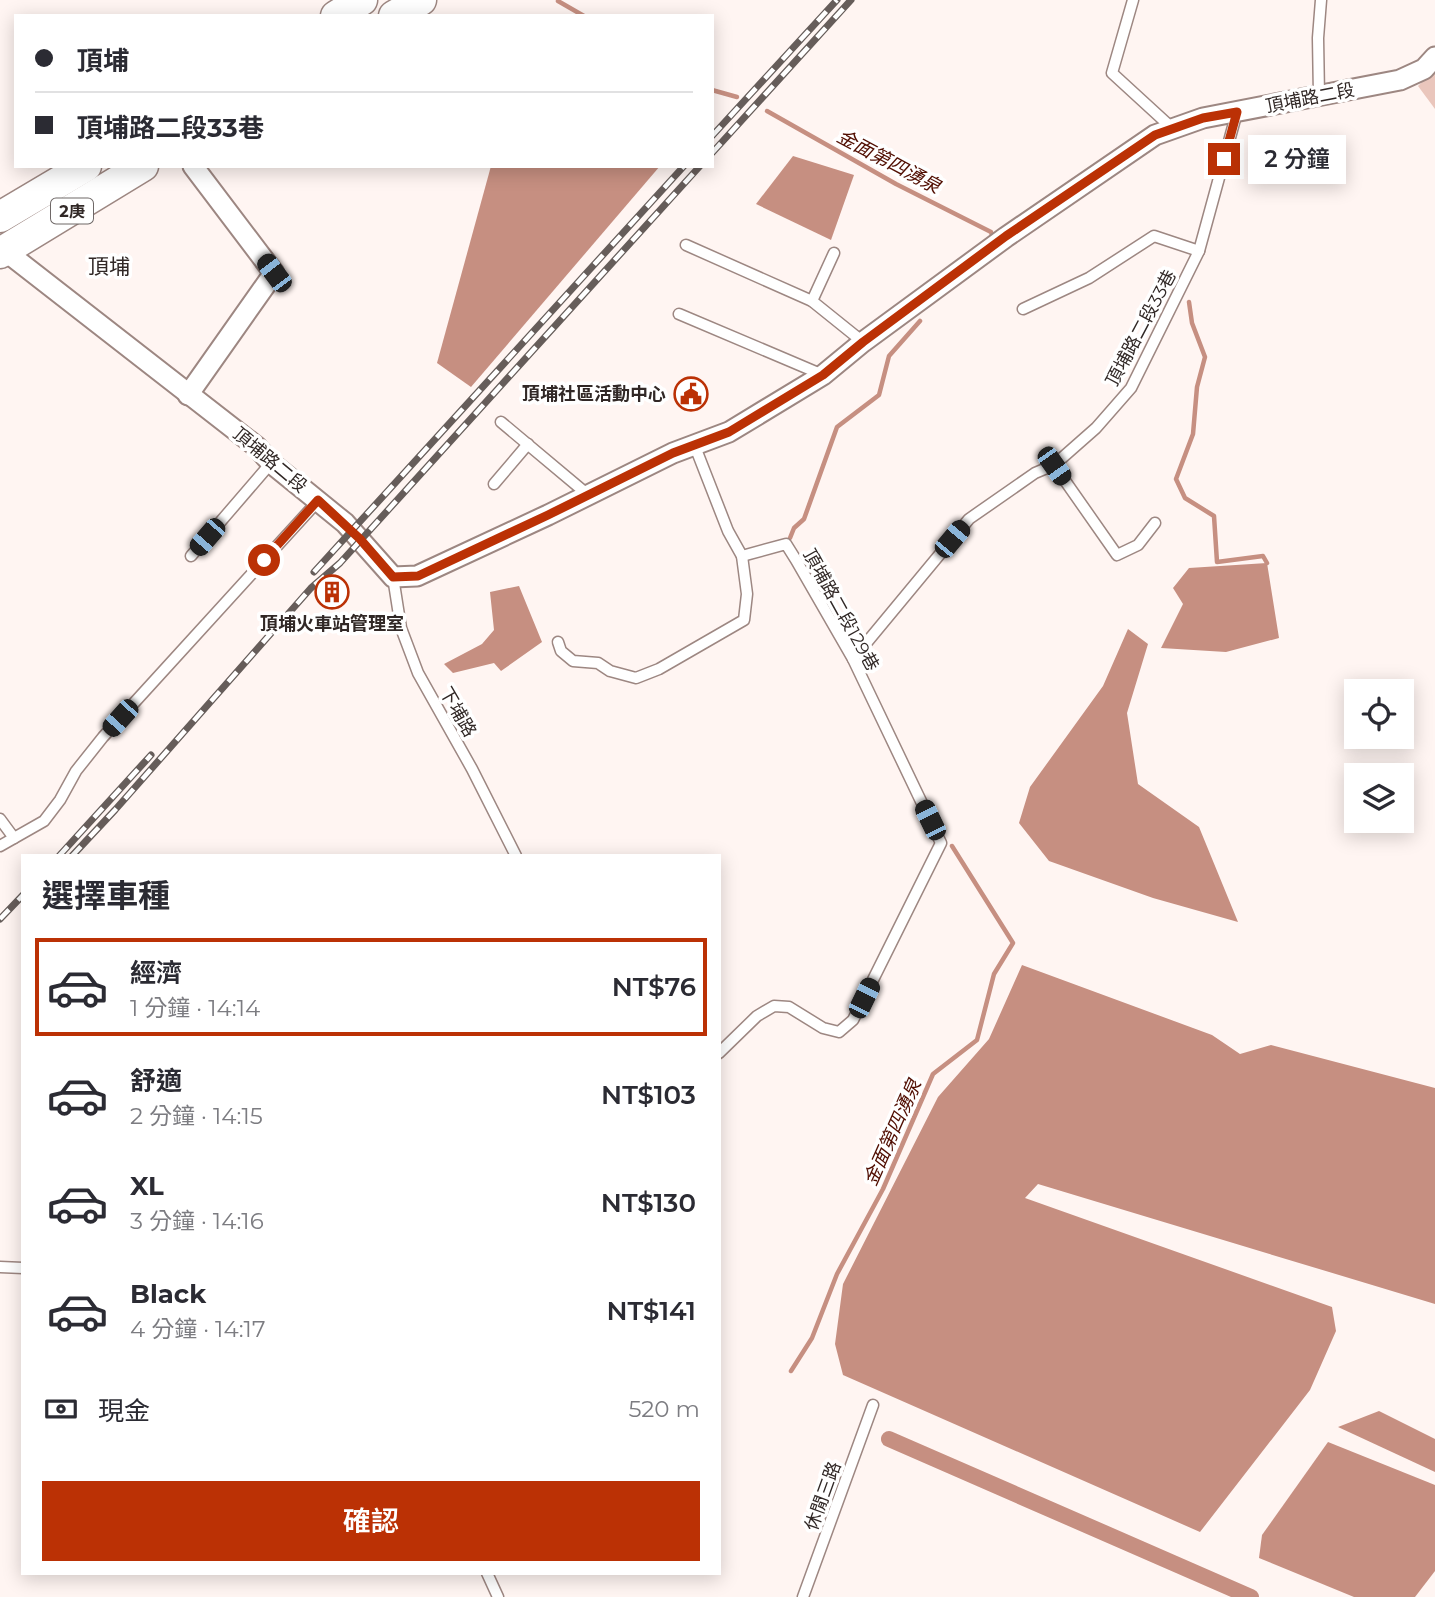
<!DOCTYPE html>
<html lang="zh-TW">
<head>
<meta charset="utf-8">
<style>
  :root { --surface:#fff; --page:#f7f7f7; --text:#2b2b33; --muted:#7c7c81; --line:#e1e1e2; --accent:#bb3105 }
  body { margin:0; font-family:Montserrat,"Noto Sans TC",sans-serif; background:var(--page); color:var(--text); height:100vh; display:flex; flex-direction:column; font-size:26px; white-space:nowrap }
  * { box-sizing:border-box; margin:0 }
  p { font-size:23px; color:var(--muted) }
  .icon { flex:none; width:38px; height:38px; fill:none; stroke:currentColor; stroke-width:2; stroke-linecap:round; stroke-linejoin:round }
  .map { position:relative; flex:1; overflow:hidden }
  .sheet { position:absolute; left:21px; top:854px; width:700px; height:721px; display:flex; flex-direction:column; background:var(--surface); border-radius:0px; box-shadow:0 4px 18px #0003 }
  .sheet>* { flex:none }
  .top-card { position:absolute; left:14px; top:14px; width:700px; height:154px; border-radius:0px; box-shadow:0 4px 18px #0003; display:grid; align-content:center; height:154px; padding:0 21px; background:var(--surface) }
  .controls { position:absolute; left:1344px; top:679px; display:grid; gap:14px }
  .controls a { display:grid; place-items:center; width:70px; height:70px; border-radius:0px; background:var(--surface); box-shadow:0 4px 18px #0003; font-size:35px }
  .end { position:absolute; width:32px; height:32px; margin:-16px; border:9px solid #bb3105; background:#fff; box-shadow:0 0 0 4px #fff }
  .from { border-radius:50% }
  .bubble { position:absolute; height:49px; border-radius:0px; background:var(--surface); box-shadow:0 4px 18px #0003; font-size:23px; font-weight:600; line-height:49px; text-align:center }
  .car { position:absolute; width:21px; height:42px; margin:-21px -10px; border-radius:9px; box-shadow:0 0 5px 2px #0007; background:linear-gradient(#222 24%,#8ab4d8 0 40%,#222 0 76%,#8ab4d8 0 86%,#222 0) }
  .top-card b { display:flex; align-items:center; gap:24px; height:66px; font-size:26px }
  .top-card b+b { border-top:2px solid var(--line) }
  .top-card i { width:18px; height:18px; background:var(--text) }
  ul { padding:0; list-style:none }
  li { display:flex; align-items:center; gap:21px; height:98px; margin:0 14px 10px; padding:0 7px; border:4px solid transparent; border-radius:0px }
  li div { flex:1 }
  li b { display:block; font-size:26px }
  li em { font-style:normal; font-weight:600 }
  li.on { border-color:var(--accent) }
  li>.icon { width:63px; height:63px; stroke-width:1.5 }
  h2 { padding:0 21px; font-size:32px; line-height:84px }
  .pay { display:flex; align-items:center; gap:18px; height:77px; padding:0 21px; font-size:26px }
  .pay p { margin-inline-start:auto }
  .button { display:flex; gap:14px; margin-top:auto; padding:14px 21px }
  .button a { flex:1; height:80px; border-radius:0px; background:var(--accent); color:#fff; font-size:28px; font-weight:600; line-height:80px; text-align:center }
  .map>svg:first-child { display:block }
</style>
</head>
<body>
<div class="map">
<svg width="1435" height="1597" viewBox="0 0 1435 1597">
  <rect width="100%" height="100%" fill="#fff5f2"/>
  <!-- green -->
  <path fill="#eac6bc" d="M1435,69V109L1418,86Z"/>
  <!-- water -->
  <g fill="#c68f81">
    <path d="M793,156L854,175L831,240L756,204Z"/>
    <path d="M491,166H660L471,387L437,363Z"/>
    <path d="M1267,563L1279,638L1226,652L1161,648L1183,604L1173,588L1189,568Z"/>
    <path d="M519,586L542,642L501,671L494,663L453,673L444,664L482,644L494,630L490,592Z"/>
    <path d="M1128,629L1148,644L1127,713L1138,784L1199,827L1238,922L1153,898L1049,861L1019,823L1030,787L1103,686Z"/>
    <path d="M1022,965L1212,1035L1240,1054L1271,1045L1435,1088V1304L1038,1184L1025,1198L1332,1307L1336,1331L1310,1390L1200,1532L843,1375L835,1344L843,1284L938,1097L989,1039Z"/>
    <path d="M1379,1411L1435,1439V1472L1338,1427Z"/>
    <path d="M1328,1442L1435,1485V1571L1415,1597H1354L1259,1558L1262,1535Z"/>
  </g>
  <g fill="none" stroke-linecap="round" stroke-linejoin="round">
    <!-- stream -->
    <g stroke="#c68f81" stroke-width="4.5">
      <path d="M558,1L584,16"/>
      <path d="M712,90L737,97"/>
      <path d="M767,111L896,184L991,232L993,239"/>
      <path d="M1189,302L1192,323L1205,357L1197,387L1193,434L1176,479L1185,498L1214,516L1217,562L1263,556L1267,563"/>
      <path d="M790,538L794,528L804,519L837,427L879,395L889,356L920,321"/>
      <path d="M791,1371L812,1338L837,1274L883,1189L933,1074L977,1040L994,974L1013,943L952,846"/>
    </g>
    <!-- canal -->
    <path stroke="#c68f81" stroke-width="16" d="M889,1439L1251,1597"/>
    <defs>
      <g id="service">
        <path d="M1133,0L1112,73L1172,128"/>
        <path d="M1319,96L1318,38L1321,0"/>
        <path d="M686,245L812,301L863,342"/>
        <path d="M812,301L834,253"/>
        <path d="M1023,309L1089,278L1154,236L1199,251"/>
        <path d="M679,314L823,375"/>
        <path d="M501,422L587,494"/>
        <path d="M694,444L728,531L742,556L786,544L796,560L853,659L941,843L853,1020L839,1032L823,1028L789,1007L774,1006L757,1016L719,1053"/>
        <path d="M1054,465L1117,555L1138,545L1155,523"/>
        <path d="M494,484L528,444"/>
        <path d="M191,556L271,463"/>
        <path d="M393,577L401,628L418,673L472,769L516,856"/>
        <path d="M558,642L561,651L573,661L598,663L610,671L636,678L659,669L744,620L747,594L742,556"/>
        <path d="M853,659L969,519L1035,473L1054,465L1096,428L1131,388L1199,251L1237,112"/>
        <path d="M0,819L14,838"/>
        <path d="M0,846L44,821L60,800L76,771L103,737L318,501"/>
        <path d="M0,1267L23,1268"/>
        <path d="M487,1573L498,1597"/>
        <path d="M803,1597L873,1405"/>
      </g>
      <g id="minor">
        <path d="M0,247L257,447L271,463L345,523L393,577L417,576L548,515L673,453L729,432L823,375L863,342L1006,237L1155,135L1203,118L1400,80L1424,69L1435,57"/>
        <path d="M188,395L274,273L193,166"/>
      </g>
      <g id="primary">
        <path d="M336,16L362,0"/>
        <path d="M394,16L421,0"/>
        <path d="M0,217L86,166"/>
        <path d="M0,253L143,166"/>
      </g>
    </defs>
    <!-- service casing -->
    <use href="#service" stroke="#9d8782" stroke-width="13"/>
    <!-- minor casing -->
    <use href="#minor" stroke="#9d8782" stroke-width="23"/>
    <!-- primary casing -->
    <use href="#primary" stroke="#9d8782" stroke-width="33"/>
    <!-- service -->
    <use href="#service" stroke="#fff" stroke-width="10"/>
    <!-- minor -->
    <use href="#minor" stroke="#fff" stroke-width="19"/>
    <!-- primary -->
    <use href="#primary" stroke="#fff" stroke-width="30"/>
    <defs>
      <g id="rail">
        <path d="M712,136L837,0"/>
        <path d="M712,153L851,0"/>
        <path d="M314,572L684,166"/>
        <path d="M59,856L151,755"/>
        <path d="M72,856L115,810L311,588L340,563L700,166"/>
        <path d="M0,919L23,895"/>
      </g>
    </defs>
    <!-- rail casing -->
    <use href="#rail" stroke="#665d5a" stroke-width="7"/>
    <!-- rail -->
    <use href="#rail" stroke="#fff" stroke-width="4.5" stroke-dasharray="13" stroke-linecap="butt"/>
  </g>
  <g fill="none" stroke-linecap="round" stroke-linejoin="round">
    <!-- route -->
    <path stroke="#bb3105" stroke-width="9" d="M264,560L318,500L360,539L393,577L418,576L548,515L673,453L729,432L823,375L863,342L1006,236L1155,135L1203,118L1237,112L1224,159"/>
  </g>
  <!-- icons -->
  <defs>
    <symbol id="civic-ring" viewBox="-11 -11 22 22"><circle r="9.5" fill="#fff" stroke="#bb3105" stroke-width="1.5"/><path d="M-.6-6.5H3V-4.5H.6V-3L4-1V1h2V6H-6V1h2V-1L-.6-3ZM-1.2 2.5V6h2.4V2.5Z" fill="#bb3105"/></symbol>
    <symbol id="building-ring" viewBox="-11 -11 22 22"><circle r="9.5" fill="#fff" stroke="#bb3105" stroke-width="1.5"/><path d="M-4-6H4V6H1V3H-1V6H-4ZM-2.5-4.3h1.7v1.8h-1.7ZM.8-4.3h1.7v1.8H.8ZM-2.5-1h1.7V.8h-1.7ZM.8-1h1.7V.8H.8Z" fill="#bb3105"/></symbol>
  </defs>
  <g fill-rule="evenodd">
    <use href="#civic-ring" x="672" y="375" width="38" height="38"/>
    <use href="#building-ring" x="313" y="573" width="38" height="38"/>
  </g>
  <g text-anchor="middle" stroke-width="7" stroke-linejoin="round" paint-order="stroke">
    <!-- shield labels -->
    <rect fill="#fff" stroke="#6f6867" stroke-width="2" x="51" y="198.5" width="42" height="25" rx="5"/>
    <g font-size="16" font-weight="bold" fill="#312826">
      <text x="72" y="217">2庚</text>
    </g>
    <!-- street labels -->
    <g font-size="18" fill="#312826" stroke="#fff">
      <text transform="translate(1310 98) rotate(-11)" y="6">頂埔路二段</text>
      <text transform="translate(1141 328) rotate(-62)" y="6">頂埔路二段33巷</text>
      <text transform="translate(270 460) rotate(40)" y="6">頂埔路二段</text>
      <text transform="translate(841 610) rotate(61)" y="6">頂埔路二段129巷</text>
      <text transform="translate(458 712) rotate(60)" y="6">下埔路</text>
      <text transform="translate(823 1496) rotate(-70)" y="6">休閒三路</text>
    </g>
    <!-- poi labels -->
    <g font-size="18" font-weight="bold" fill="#312826" stroke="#fff" text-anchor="end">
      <text x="666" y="400">頂埔社區活動中心</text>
      <text x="332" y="630" text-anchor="middle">頂埔火車站管理室</text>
    </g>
    <!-- water labels -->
    <g font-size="19" font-style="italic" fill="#500d00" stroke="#fff">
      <text transform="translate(889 161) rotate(28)" y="7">金面第四湧泉</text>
      <text transform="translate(892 1132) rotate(-66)" y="7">金面第四湧泉</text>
    </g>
    <!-- quarter labels -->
    <g font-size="21" fill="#312826" stroke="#fff">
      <text x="109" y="274">頂埔</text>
    </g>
  </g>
</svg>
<div class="controls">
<a><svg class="icon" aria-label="locate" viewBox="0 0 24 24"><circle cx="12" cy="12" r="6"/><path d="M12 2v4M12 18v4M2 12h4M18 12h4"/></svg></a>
<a><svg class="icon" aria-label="layers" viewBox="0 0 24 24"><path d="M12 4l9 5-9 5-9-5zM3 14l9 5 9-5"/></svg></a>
</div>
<i class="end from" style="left:264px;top:560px"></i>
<i class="end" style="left:1224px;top:159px"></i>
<div class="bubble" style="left:1248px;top:135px;width:98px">2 分鐘</div>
<i class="car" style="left:274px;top:273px;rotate:323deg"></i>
<i class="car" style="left:1054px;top:466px;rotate:145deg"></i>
<i class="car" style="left:207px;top:537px;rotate:221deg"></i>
<i class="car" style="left:952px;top:539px;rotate:40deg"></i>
<i class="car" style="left:120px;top:718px;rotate:222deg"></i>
<i class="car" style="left:930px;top:820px;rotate:334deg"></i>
<i class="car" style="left:864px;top:998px;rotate:26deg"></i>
<div class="top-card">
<b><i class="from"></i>頂埔</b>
<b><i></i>頂埔路二段33巷</b>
</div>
<section class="sheet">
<h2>選擇車種</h2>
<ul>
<li class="on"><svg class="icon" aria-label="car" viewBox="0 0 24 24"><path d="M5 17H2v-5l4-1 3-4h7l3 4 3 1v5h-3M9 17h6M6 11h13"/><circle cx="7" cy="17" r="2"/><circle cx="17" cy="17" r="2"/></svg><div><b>經濟</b><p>1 分鐘 · 14:14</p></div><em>NT$76</em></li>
<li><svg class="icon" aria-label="car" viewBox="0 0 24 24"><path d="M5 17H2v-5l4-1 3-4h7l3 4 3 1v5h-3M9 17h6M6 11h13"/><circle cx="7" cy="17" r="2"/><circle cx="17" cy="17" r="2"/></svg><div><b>舒適</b><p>2 分鐘 · 14:15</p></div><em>NT$103</em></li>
<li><svg class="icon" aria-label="car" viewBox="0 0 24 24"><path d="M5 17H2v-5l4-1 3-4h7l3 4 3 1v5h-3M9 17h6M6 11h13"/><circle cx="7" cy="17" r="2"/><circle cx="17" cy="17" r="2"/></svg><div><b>XL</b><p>3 分鐘 · 14:16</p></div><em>NT$130</em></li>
<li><svg class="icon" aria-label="car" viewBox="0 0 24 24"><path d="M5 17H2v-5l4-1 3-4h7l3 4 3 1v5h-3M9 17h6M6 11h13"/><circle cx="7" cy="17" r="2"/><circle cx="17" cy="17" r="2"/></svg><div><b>Black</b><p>4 分鐘 · 14:17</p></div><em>NT$141</em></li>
</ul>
<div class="pay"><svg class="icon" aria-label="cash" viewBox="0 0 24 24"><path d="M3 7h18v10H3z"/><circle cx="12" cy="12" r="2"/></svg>現金<p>520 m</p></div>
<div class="button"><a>確認</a></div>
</section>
</div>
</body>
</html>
